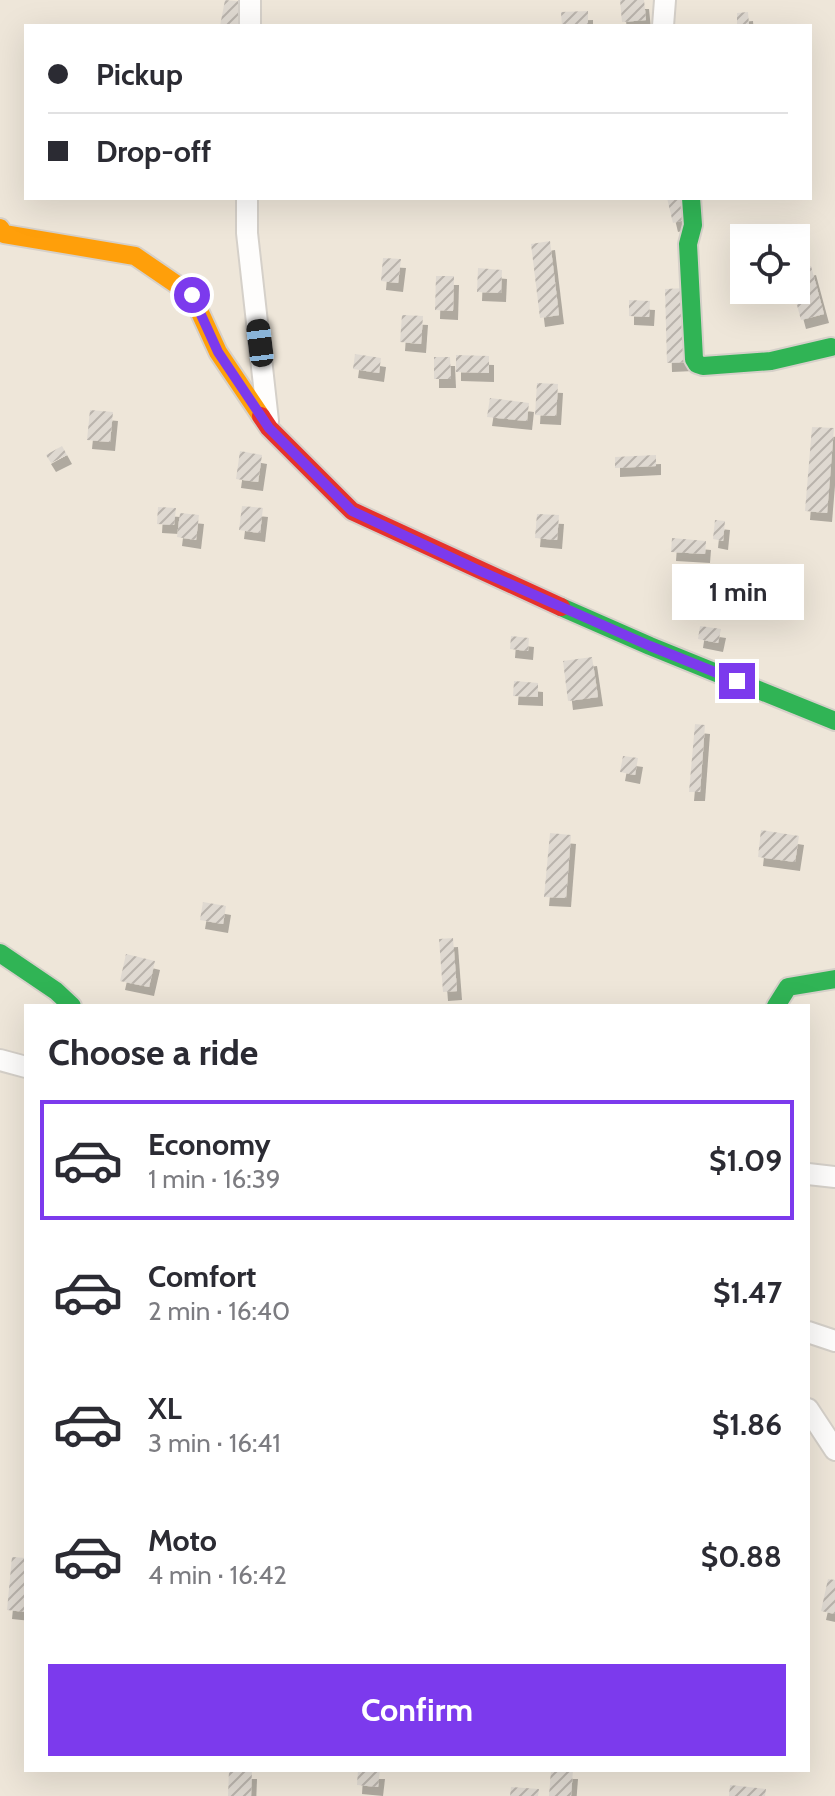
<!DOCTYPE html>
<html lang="en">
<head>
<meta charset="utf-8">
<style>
  :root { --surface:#fff; --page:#f2f2f3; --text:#2b2b33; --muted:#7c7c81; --line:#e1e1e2; --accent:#7c3aed }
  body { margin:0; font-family:Cabin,sans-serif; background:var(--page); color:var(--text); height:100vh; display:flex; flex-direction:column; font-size:30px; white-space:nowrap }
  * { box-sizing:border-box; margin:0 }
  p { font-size:26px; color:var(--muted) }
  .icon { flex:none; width:44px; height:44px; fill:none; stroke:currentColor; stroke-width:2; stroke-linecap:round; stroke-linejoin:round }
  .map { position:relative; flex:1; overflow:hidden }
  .sheet { position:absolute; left:24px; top:1004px; width:786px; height:768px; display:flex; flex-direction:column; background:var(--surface); border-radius:0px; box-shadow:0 8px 32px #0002 }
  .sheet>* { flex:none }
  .guide { position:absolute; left:24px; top:24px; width:788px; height:176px; border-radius:0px; box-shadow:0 8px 32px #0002; display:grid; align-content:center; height:176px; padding:0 24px; background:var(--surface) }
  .buttons { position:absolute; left:730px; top:224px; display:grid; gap:16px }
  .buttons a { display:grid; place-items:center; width:80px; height:80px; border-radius:0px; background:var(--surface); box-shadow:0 8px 32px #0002; font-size:40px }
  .end { position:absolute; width:36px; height:36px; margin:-18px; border:10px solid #7c3aed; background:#fff; box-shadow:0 0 0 4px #fff }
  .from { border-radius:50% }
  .bubble { position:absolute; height:56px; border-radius:0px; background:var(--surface); box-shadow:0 8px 32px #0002; font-size:26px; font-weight:800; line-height:56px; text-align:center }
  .car { position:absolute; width:24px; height:48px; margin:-24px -12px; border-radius:10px; box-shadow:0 0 6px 2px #0007; background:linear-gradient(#222 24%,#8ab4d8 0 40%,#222 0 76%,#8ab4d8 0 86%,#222 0) }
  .guide b { display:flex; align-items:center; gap:28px; height:76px; font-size:30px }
  .guide b+b { border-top:2px solid var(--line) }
  .guide i { width:20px; height:20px; background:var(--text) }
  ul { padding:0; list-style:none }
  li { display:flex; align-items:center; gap:24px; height:120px; margin:0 16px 12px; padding:0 8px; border:4px solid transparent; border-radius:0px }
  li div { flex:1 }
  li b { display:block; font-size:30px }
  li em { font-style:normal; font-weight:800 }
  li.on { border-color:var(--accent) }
  li>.icon { width:72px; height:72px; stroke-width:1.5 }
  h2 { padding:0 24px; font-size:36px; line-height:96px }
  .button { display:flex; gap:16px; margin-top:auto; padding:16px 24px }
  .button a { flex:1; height:92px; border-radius:0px; background:var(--accent); color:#fff; font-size:32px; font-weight:800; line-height:92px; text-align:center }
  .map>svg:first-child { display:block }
</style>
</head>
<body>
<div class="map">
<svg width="835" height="1796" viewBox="0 0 835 1796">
  <defs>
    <pattern id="building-hatch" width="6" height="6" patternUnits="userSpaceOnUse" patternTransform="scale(2)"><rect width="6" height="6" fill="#dfd9d1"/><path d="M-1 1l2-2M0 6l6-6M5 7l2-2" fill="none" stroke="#b9b3ac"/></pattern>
    <filter id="shadow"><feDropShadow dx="5" dy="9" stdDeviation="0" flood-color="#0004"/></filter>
  </defs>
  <rect width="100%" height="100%" fill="#f6f3eb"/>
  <!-- residential -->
  <path fill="#eee6d9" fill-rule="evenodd" d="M0,0H835V1796H0ZM26,26H810V198H26ZM744,238H796V290H744ZM26,1006H808V1770H26Z"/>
  <!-- building -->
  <g fill="url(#building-hatch)" filter="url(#shadow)">
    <path d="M225,0L247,2L242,26H220Z"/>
    <path d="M620,0H644L646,20L622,22Z"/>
    <path d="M588,11V25L562,26L561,12Z"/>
    <path d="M748,12L749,25L737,26V13Z"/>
    <path d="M667,198H687L692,218L673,223Z"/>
    <path d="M550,241L559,315L540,318L531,244Z"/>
    <path d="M383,258L401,259L398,283L381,281Z"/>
    <path d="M811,266L824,314L801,320L793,290H796V270Z"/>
    <path d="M478,268L502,270L501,293L477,292Z"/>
    <path d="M436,276H454L453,311L435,310Z"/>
    <path d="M687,288L689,362L667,363L665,289Z"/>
    <path d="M629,300L650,301L649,317L629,316Z"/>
    <path d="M402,315L423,316L421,344L400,342Z"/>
    <path d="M355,354L381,358L379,373L353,369Z"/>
    <path d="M456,355L489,356V373L456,372Z"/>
    <path d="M434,357H450L451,379H434Z"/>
    <path d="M537,383L558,384L556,416L535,415Z"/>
    <path d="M490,398L529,403L527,421L487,417Z"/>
    <path d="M90,410L113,412L110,442L87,440Z"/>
    <path d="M812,427L834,428L827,513L805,511Z"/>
    <path d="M62,446L67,455L51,463L46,455Z"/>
    <path d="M240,451L262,455L258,482L236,479Z"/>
    <path d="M656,455V466L615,468V457Z"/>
    <path d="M242,506L263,508L260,533L239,530Z"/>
    <path d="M158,507L176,508L174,525L157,524Z"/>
    <path d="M180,513L199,515L196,540L177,537Z"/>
    <path d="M537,514L559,515L557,540L535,538Z"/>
    <path d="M715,520L725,521L723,541L713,539Z"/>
    <path d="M672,538L706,541L705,554L671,552Z"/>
    <path d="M780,585L798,587L795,608L778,606Z"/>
    <path d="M700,626L721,629L718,643L698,639Z"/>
    <path d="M511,636L529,638L528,651L510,649Z"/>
    <path d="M592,657L598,697L568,701L563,661Z"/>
    <path d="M514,681L538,683V697L513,696Z"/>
    <path d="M695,724L705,725L700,792H689Z"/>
    <path d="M623,756L638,758L635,775L620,772Z"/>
    <path d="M761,830L799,836L795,862L758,857Z"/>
    <path d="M550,833L571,835L566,898L544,897Z"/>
    <path d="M203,902L226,906L223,924L200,920Z"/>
    <path d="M453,938L457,991L443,992L439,939Z"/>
    <path d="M126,954L155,961L149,987L120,981Z"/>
    <path d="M12,1557L26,1558V1612L7,1610Z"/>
    <path d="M828,1579L835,1580V1614L821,1611Z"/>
    <path d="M229,1770H252L251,1796H228Z"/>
    <path d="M358,1770H380L378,1787L357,1785Z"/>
    <path d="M551,1770H573L571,1796H549Z"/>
    <path d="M730,1785L766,1789L765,1796H729Z"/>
    <path d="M511,1787L539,1789L538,1796H510Z"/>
  </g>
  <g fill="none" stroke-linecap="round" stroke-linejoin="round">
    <defs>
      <g id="street">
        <path d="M250,26V0"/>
        <path d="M663,26L665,0"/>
        <path d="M247,198V233L268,421"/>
        <path d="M0,1060L26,1067"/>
        <path d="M808,1174L835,1177"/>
        <path d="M808,1332L835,1341"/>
        <path d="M808,1409L835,1450"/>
      </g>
      <g id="fast">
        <path d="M691,198L693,225L688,244L694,359L697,364L703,366L771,361L831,347"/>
        <path d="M561,607L650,646L835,721"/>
        <path d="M0,953L56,991L72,1006"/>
        <path d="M776,1006L788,987L835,979"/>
      </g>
      <path id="slow" d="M0,228L4,234L135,256L192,295L218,352L261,416"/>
      <path id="jam" d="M261,416L269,428L352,511L561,607"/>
    </defs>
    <!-- street casing -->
    <use href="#street" stroke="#d5d0c9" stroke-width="24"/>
    <!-- fast casing -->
    <use href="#fast" stroke="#d6d0c9" stroke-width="22"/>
    <!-- slow casing -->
    <use href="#slow" stroke="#d6d0c9" stroke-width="22"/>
    <!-- jam casing -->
    <use href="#jam" stroke="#d6d0c9" stroke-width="22"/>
    <!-- street -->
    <use href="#street" stroke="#fefdfc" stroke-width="20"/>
    <!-- fast -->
    <use href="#fast" stroke="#30b455" stroke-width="18"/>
    <!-- slow -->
    <use href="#slow" stroke="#ff9f0a" stroke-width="18"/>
    <!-- jam -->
    <use href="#jam" stroke="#e5322d" stroke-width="18"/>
  </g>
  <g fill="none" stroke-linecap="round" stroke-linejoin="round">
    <!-- route -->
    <path stroke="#7c3aed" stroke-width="10" d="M192,295L218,352L269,428L352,511L478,570L650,646L737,681"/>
  </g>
</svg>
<div class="buttons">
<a><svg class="icon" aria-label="locate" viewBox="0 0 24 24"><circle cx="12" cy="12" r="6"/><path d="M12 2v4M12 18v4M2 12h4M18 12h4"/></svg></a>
</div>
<i class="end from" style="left:192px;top:295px"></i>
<i class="end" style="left:737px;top:681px"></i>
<div class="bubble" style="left:672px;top:564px;width:132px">1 min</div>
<i class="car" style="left:260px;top:343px;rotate:353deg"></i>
<div class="guide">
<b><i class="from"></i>Pickup</b>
<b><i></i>Drop-off</b>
</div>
<section class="sheet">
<h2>Choose a ride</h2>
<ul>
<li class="on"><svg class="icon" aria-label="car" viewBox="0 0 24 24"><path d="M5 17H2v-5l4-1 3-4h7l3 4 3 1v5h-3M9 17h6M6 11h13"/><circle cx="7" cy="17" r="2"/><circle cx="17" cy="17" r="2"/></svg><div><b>Economy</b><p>1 min · 16:39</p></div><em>$1.09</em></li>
<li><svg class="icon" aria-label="car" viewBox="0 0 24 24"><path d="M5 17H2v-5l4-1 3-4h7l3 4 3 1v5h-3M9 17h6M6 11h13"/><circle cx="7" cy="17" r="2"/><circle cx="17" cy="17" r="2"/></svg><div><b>Comfort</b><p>2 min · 16:40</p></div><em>$1.47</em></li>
<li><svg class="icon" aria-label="car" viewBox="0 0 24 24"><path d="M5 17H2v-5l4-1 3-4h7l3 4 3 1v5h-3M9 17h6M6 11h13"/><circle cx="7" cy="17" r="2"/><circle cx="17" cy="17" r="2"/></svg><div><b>XL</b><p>3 min · 16:41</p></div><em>$1.86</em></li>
<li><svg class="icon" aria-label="car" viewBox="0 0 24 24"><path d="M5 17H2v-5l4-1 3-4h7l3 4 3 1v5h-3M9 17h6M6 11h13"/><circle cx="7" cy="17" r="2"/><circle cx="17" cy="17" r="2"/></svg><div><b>Moto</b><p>4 min · 16:42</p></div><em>$0.88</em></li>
</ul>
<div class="button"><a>Confirm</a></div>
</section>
</div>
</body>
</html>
